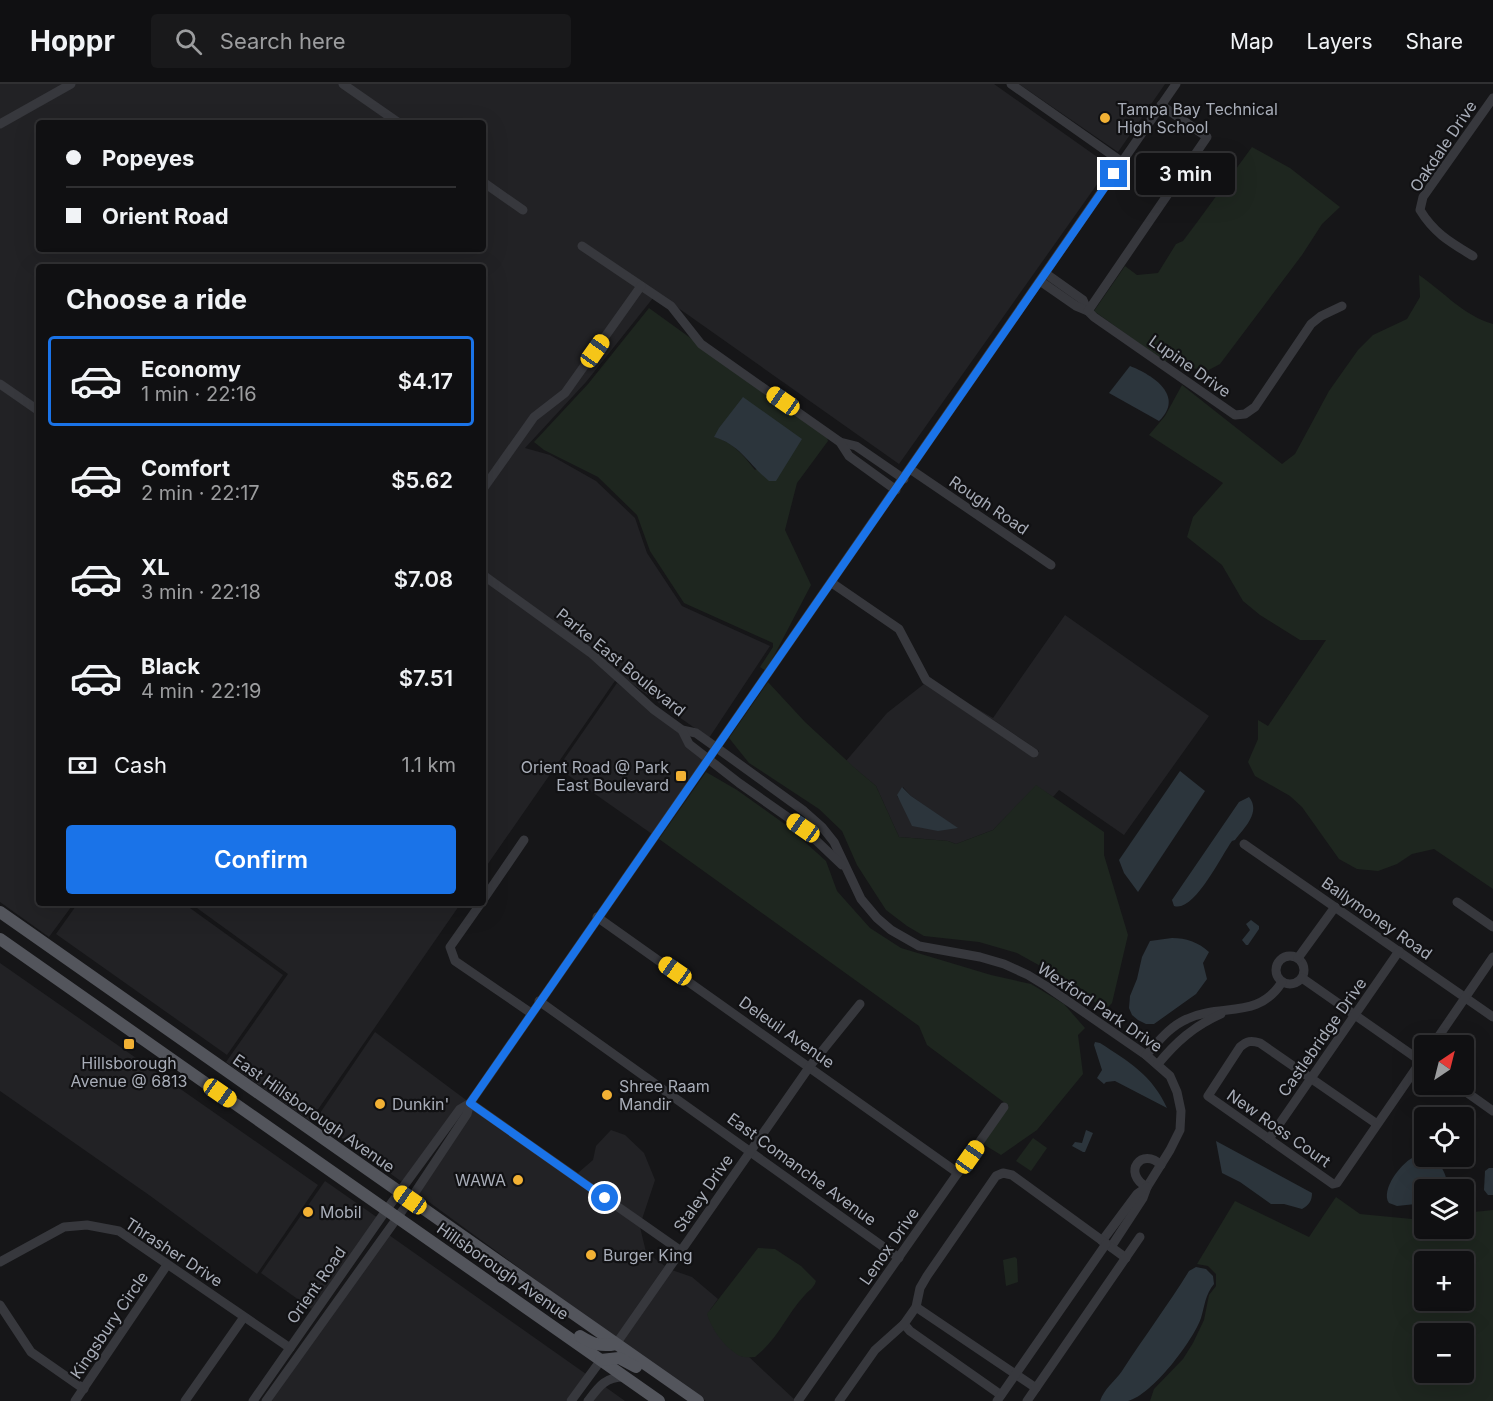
<!DOCTYPE html>
<html lang="en">
<head>
<meta charset="utf-8">
<style>
  :root { --surface:#101012; --page:#19191b; --text:#f1f3f6; --muted:#9c9d9f; --line:#303032; --accent:#1a73e8 }
  body { margin:0; font-family:Inter,sans-serif; background:var(--page); color:var(--text); height:100vh; display:flex; flex-direction:column; font-size:22px; white-space:nowrap }
  * { box-sizing:border-box; margin:0 }
  p { font-size:20px; color:var(--muted) }
  .icon { flex:none; width:33px; height:33px; fill:none; stroke:currentColor; stroke-width:2; stroke-linecap:round; stroke-linejoin:round }
  .map { position:relative; flex:1; overflow:hidden }
  .details { position:absolute; left:36px; top:180px; width:450px; height:642px; display:flex; flex-direction:column; background:var(--surface); border-radius:6px; box-shadow:0 6px 24px #0002,0 0 0 2px var(--line) }
  .details>* { flex:none }
  .top-card { position:absolute; left:36px; top:36px; width:450px; height:132px; border-radius:6px; box-shadow:0 6px 24px #0002,0 0 0 2px var(--line); display:grid; align-content:center; height:132px; padding:0 30px; background:var(--surface) }
  .needle { width:39px; rotate:35deg }
  .controls { position:absolute; left:1414px; top:951px; display:grid; gap:12px }
  .controls a { display:grid; place-items:center; width:60px; height:60px; border-radius:6px; background:var(--surface); box-shadow:0 6px 24px #0002,0 0 0 2px var(--line); font-size:30px }
  .end { position:absolute; width:27px; height:27px; margin:-14px; border:8px solid #1a73e8; background:#fff; box-shadow:0 0 0 3px #fff }
  .from { border-radius:50% }
  .bubble { position:absolute; height:42px; border-radius:6px; background:var(--surface); box-shadow:0 6px 24px #0002,0 0 0 2px var(--line); font-size:20px; font-weight:600; line-height:42px; text-align:center }
  .car { position:absolute; width:18px; height:36px; margin:-18px -9px; border-radius:8px; box-shadow:0 0 4px 2px #0007; background:linear-gradient(#f5c518 24%,#345 0 40%,#f5c518 0 76%,#345 0 86%,#f5c518 0) }
  .top-card b { display:flex; align-items:center; gap:21px; height:57px; font-size:22px }
  .top-card b+b { border-top:2px solid var(--line) }
  .top-card i { width:15px; height:15px; background:var(--text) }
  ul { padding:0; list-style:none }
  li { display:flex; align-items:center; gap:18px; height:90px; margin:0 12px 9px; padding:0 18px; border:3px solid transparent; border-radius:6px }
  li div { flex:1 }
  li b { display:block; font-size:22px }
  li em { font-style:normal; font-weight:600 }
  li.selected { border-color:var(--accent) }
  li>.icon { width:54px; height:54px; stroke-width:1.5 }
  h2 { padding:0 30px; font-size:27px; line-height:72px }
  .pay { display:flex; align-items:center; gap:15px; height:66px; padding:0 30px; font-size:22px }
  .pay p { margin-inline-start:auto }
  .button { display:flex; gap:12px; margin-top:auto; padding:12px 30px }
  .button a { flex:1; height:69px; border-radius:6px; background:var(--accent); color:#fff; font-size:24px; font-weight:600; line-height:69px; text-align:center }
  header { display:flex; align-items:center; gap:36px; box-sizing:border-box; height:84px; padding:0 30px; background:var(--surface); border-bottom:2px solid var(--line) }
  header strong { font-size:28px }
  nav { display:flex; gap:33px; margin-inline-start:auto; font-size:21px }
  .search { width:420px; height:54px; background:var(--page); display:flex; align-items:center; gap:15px; box-sizing:border-box; padding:0 21px; border-radius:6px; color:var(--muted); font-size:22px }
  .map>svg:first-child { display:block }
</style>
</head>
<body>
<header>
<strong>Hoppr</strong>
<div class="search"><svg class="icon" aria-label="search" viewBox="0 0 24 24"><circle cx="10" cy="10" r="6"/><path d="M15 15l6 6"/></svg>Search here</div>
<nav><a>Map</a><a>Layers</a><a>Share</a></nav>
</header>
<div class="map">
<svg width="1493" height="1317" viewBox="0 0 1493 1317">
  <rect width="100%" height="100%" fill="#161618"/>
  <!-- built -->
  <g fill="#222225" fill-rule="evenodd">
    <path d="M0,0H994L1110,82L899,380L657,209L586,298L525,364L550,371L596,397L635,434L647,469L682,522L770,562L709,654L619,591L483,787V183H39V819H74L49,853L0,818ZM39,39H483V165H39Z"/>
    <path d="M1019,0H1165L1118,68Z"/>
    <path d="M1065,531L1209,632L1124,751L1059,706L1053,713L1036,702L993,746L956,760L948,757L899,753L876,702L846,677L887,629L924,600L1035,674L1039,667L971,621L993,634ZM903,703L911,712L957,744L903,721L897,712Z"/>
    <path d="M617,599L679,647L704,677L652,750L558,684Z"/>
    <path d="M78,819H183L283,891L227,971L56,850Z"/>
    <path d="M190,819H461L310,1037L226,978L288,890Z"/>
    <path d="M0,879L318,1101L257,1190L149,1111L0,1007Z"/>
    <path d="M375,948L466,1016L402,1098L316,1035Z"/>
    <path d="M472,1026L640,1143L646,1168L665,1182L615,1254L418,1110Z"/>
    <path d="M611,1046L625,1051L644,1069L655,1096L642,1135L578,1089L593,1076L596,1062Z"/>
    <path d="M325,1097L378,1134L313,1226L261,1189Z"/>
    <path d="M389,1151L586,1290L566,1317H270Z"/>
    <path d="M672,1186L692,1193L718,1215L710,1226L741,1272L749,1273L794,1315L793,1317H706L621,1258Z"/>
    <path d="M604,1302L625,1317H593Z"/>
  </g>
  <!-- green -->
  <g fill="#1e261f" fill-rule="evenodd">
    <path d="M1252,63L1290,84L1340,123L1322,140L1302,171L1220,280L1205,288L1179,279L1170,272L1165,278L1094,227L1125,182L1137,191L1158,189L1176,160L1183,157L1198,137Z"/>
    <path d="M1419,191C1444,208 1464,232 1493,240V805L1434,765L1412,770L1397,780L1378,787L1357,785L1339,775L1302,723L1290,712L1255,692L1248,678L1258,655V636L1268,642L1326,556H1300L1260,531L1243,517L1222,481L1187,453L1193,433L1223,399L1149,351L1165,332L1182,301L1282,380L1295,370L1329,307L1358,266L1373,251L1407,235L1420,213Z"/>
    <path d="M649,224L827,353L828,357L797,399L785,446L811,501L766,587L760,583L773,563V559L684,519L650,467L637,431L598,393L544,366L534,358L588,300ZM715,353L801,355L755,386C743,371 734,359 715,353Z"/>
    <path d="M768,598L805,638L856,685L876,702L899,753L948,757L956,760L993,746L1036,701L1104,748V771L1128,851L1112,919L1104,927L1080,904L1017,869L979,858L924,852L907,842L886,826L875,809L857,781L842,747L819,725L749,679L729,654Z"/>
    <path d="M706,688L737,706L786,741L826,777L837,807L870,844L901,864L991,891L1031,900L1064,920L1085,944L1078,951L1083,990L1037,1046L1001,1071L983,1060L1009,1022L927,961L919,942L659,755Z"/>
    <path d="M1033,1054L1047,1064L1031,1087L1016,1077Z"/>
    <path d="M1336,1113L1360,1130L1412,1135L1415,1142L1425,1139V1144H1464V1129L1493,1126V1317H1150L1154,1305L1183,1275L1193,1259L1204,1236L1209,1211L1216,1202V1190L1208,1182L1197,1180L1235,1117L1309,1153ZM1425,1178H1464V1216H1425ZM1425,1250H1464V1288H1425Z"/>
    <path d="M758,1164L775,1165L801,1182L816,1197C814,1204 809,1206 804,1212C785,1233 778,1255 755,1273C751,1273 744,1274 740,1272C725,1264 712,1246 707,1230Z"/>
    <path d="M1015,1173L1017,1175L1018,1198L1006,1202L1003,1176Z"/>
  </g>
  <!-- water -->
  <g fill="#2c353c">
    <path d="M1130,282C1153,291 1185,312 1159,337L1109,309Z"/>
    <path d="M743,313L802,355L776,397H769C749,381 741,361 714,353L719,344Z"/>
    <path d="M1180,687L1205,707L1138,808L1124,789L1119,776Z"/>
    <path d="M902,703L911,712L958,744L938,747L912,742L897,711Z"/>
    <path d="M1249,713C1261,728 1245,743 1235,756L1232,757C1221,772 1194,829 1174,822L1172,816L1239,718Z"/>
    <path d="M1251,836L1259,842V845L1248,861H1246L1242,856L1250,846L1246,840Z"/>
    <path d="M1172,854C1186,854 1198,858 1209,868L1203,879L1207,895L1196,910L1154,940H1146L1138,936L1132,931L1129,924L1130,912L1137,895L1142,873L1150,857Z"/>
    <path d="M1095,958L1100,959C1128,977 1153,992 1167,1024L1115,997L1106,998L1104,1000L1097,994L1102,986L1094,961Z"/>
    <path d="M1086,1046L1093,1049L1085,1068H1083L1072,1062L1075,1058L1082,1059Z"/>
    <path d="M1216,1057L1312,1109C1312,1117 1309,1121 1302,1125L1284,1120H1271L1240,1098L1222,1089Z"/>
    <path d="M1416,1072C1438,1072 1445,1084 1449,1105L1425,1106V1119L1397,1122L1389,1119C1380,1106 1402,1077 1416,1072Z"/>
    <path d="M1489,1084H1493V1111H1488L1484,1106L1485,1087Z"/>
    <path d="M1196,1183L1206,1185L1213,1192L1214,1200C1205,1211 1205,1221 1201,1234C1193,1257 1152,1311 1128,1317C1120,1317 1109,1317 1100,1317C1104,1305 1115,1297 1122,1287C1144,1253 1168,1221 1189,1187Z"/>
  </g>
  <g fill="none" stroke-linecap="round" stroke-linejoin="round">
    <!-- minor -->
    <g stroke="#37383d" stroke-width="9">
      <path d="M343,0L399,39"/>
      <path d="M1011,0L1122,78"/>
      <path d="M0,40L71,0"/>
      <path d="M483,98L523,126"/>
      <path d="M582,162L671,222L701,260L840,358L856,362L904,395"/>
      <path d="M1473,172C1450,158 1434,149 1420,126L1423,113L1493,14"/>
      <path d="M1045,189L1083,216L1088,227L1094,233L1235,331L1245,330L1255,323L1311,240L1321,232L1342,222"/>
      <path d="M1040,197L1076,222L1088,227"/>
      <path d="M1088,227L1207,53L1161,21"/>
      <path d="M0,300L39,327"/>
      <path d="M840,358L849,372L896,406"/>
      <path d="M910,385L1051,481"/>
      <path d="M483,405L534,333L565,309L641,202"/>
      <path d="M483,491L591,569L653,625L682,646L696,649L717,664L804,727L822,743L834,758L861,815L877,834L891,846L919,862L980,873L1004,880L1028,891L1046,902L1146,971L1170,992L1177,1008L1181,1027L1180,1046L1170,1066L1147,1103L1143,1114L1111,1163"/>
      <path d="M832,499L899,545L926,596L1034,669"/>
      <path d="M682,646L689,660L739,699L803,744L842,781"/>
      <path d="M1244,760L1493,933"/>
      <path d="M483,816L524,756"/>
      <path d="M1457,818L1493,843"/>
      <path d="M481,819L450,863L455,877L531,929"/>
      <path d="M597,833L958,1089"/>
      <circle cx="1290" cy="886" r="14"/>
      <path d="M1298,874L1335,823"/>
      <path d="M1302,894L1425,980"/>
      <path d="M539,917L899,1174"/>
      <path d="M1432,962L1493,873"/>
      <path d="M1146,971C1158,958 1170,942 1187,935C1222,919 1258,936 1282,898"/>
      <path d="M1158,980C1176,958 1194,942 1221,930"/>
      <path d="M1455,1000L1493,1027"/>
      <path d="M470,1019L681,1167"/>
      <path d="M1377,1040L1260,959C1251,956 1247,957 1240,963L1208,1012L1333,1100L1337,1099L1421,977L1425,971"/>
      <path d="M1269,1055L1399,867"/>
      <path d="M1147,1103C1121,1089 1142,1062 1161,1081"/>
      <path d="M1102,1157L1137,1110L1147,1103"/>
      <path d="M0,1178L64,1143L87,1141L119,1147L290,1264"/>
      <path d="M0,1221L31,1268L84,1305"/>
      <path d="M916,1223L1036,1304"/>
      <path d="M904,1240L910,1247L1001,1311"/>
      <path d="M616,1260L810,982L860,920"/>
      <path d="M75,1317L167,1181"/>
      <path d="M185,1317L244,1233"/>
      <path d="M253,1317L387,1125L460,1025L470,1019"/>
      <path d="M266,1317L410,1116L467,1030L470,1019L1176,0"/>
      <path d="M571,1317L601,1276"/>
      <path d="M588,1317C599,1302 606,1292 626,1293"/>
      <path d="M798,1317L1004,1023"/>
      <path d="M839,1317L875,1266L904,1240L916,1223L920,1204L927,1192L996,1092L1003,1089L1012,1091L1126,1174"/>
      <path d="M997,1317L1106,1160"/>
      <path d="M1027,1317L1140,1153"/>
    </g>
    <!-- major -->
    <g stroke="#53555c" stroke-width="12">
      <path d="M0,828L698,1317"/>
      <path d="M0,855L659,1317"/>
      <path d="M580,1252C593,1260 601,1263 616,1260"/>
      <path d="M601,1276L619,1274L636,1283"/>
    </g>
  </g>
  <g fill="none" stroke-linecap="round" stroke-linejoin="round">
    <!-- route -->
    <path stroke="#1a73e8" stroke-width="8" d="M605,1114L470,1019L1114,90"/>
  </g>
  <!-- markers -->
  <g fill="#f2b134" stroke="#111113" stroke-width="2">
    <circle cx="1105" cy="34" r="6"/>
    <rect x="675" y="686" width="12" height="12" rx="3"/>
    <rect x="123" y="954" width="12" height="12" rx="3"/>
    <circle cx="607" cy="1011" r="6"/>
    <circle cx="380" cy="1020" r="6"/>
    <circle cx="518" cy="1096" r="6"/>
    <circle cx="308" cy="1128" r="6"/>
    <circle cx="591" cy="1171" r="6"/>
  </g>
  <g text-anchor="middle" stroke-width="4.5" stroke-linejoin="round" paint-order="stroke">
    <!-- poi labels -->
    <g font-size="16" fill="#a8adb8" stroke="#111113" text-anchor="start">
      <text x="1117" y="31">Tampa Bay Technical<tspan x="1117" dy="18">High School</tspan></text>
      <text x="669" y="689" text-anchor="end">Orient Road @ Park<tspan x="669" dy="18">East Boulevard</tspan></text>
      <text x="129" y="985" text-anchor="middle">Hillsborough<tspan x="129" dy="18">Avenue @ 6813</tspan></text>
      <text x="619" y="1008">Shree Raam<tspan x="619" dy="18">Mandir</tspan></text>
      <text x="392" y="1026">Dunkin'</text>
      <text x="506" y="1102" text-anchor="end">WAWA</text>
      <text x="320" y="1134">Mobil</text>
      <text x="603" y="1177">Burger King</text>
    </g>
    <!-- street labels -->
    <g font-size="16" fill="#a8adb8" stroke="#111113">
      <text transform="translate(1443 62) rotate(-56)" y="6">Oakdale Drive</text>
      <text transform="translate(1190 282) rotate(35)" y="6">Lupine Drive</text>
      <text transform="translate(989 421) rotate(34)" y="6">Rough Road</text>
      <text transform="translate(621 578) rotate(39)" y="6">Parke East Boulevard</text>
      <text transform="translate(1377 834) rotate(35)" y="6">Ballymoney Road</text>
      <text transform="translate(1100 923) rotate(34)" y="6">Wexford Park Drive</text>
      <text transform="translate(787 948) rotate(35)" y="6">Deleuil Avenue</text>
      <text transform="translate(1322 953) rotate(-55)" y="6">Castlebridge Drive</text>
      <text transform="translate(314 1029) rotate(35)" y="6">East Hillsborough Avenue</text>
      <text transform="translate(1279 1044) rotate(35)" y="6">New Ross Court</text>
      <text transform="translate(802 1085) rotate(36)" y="6">East Comanche Avenue</text>
      <text transform="translate(703 1109) rotate(-55)" y="6">Staley Drive</text>
      <text transform="translate(889 1162) rotate(-55)" y="6">Lenox Drive</text>
      <text transform="translate(174 1168) rotate(33)" y="6">Thrasher Drive</text>
      <text transform="translate(503 1187) rotate(35)" y="6">Hillsborough Avenue</text>
      <text transform="translate(316 1201) rotate(-55)" y="6">Orient Road</text>
      <text transform="translate(109 1241) rotate(-56)" y="6">Kingsbury Circle</text>
    </g>
  </g>
</svg>
<div class="controls">
<a><svg class="needle" viewBox="-14 -14 28 28"><path d="M0-13l5 13h-10z" fill="#e53935"/><path d="M0 13l5-13h-10z" fill="#9c9d9f"/></svg></a>
<a><svg class="icon" aria-label="locate" viewBox="0 0 24 24"><circle cx="12" cy="12" r="6"/><path d="M12 2v4M12 18v4M2 12h4M18 12h4"/></svg></a>
<a><svg class="icon" aria-label="layers" viewBox="0 0 24 24"><path d="M12 4l9 5-9 5-9-5zM3 14l9 5 9-5"/></svg></a>
<a>+</a>
<a>−</a>
</div>
<i class="end from" style="left:605px;top:1114px"></i>
<i class="end" style="left:1114px;top:90px"></i>
<div class="bubble" style="left:1136px;top:69px;width:99px">3 min</div>
<i class="car" style="left:595px;top:267px;rotate:35deg"></i>
<i class="car" style="left:783px;top:317px;rotate:305deg"></i>
<i class="car" style="left:803px;top:744px;rotate:305deg"></i>
<i class="car" style="left:675px;top:887px;rotate:305deg"></i>
<i class="car" style="left:220px;top:1009px;rotate:125deg"></i>
<i class="car" style="left:970px;top:1073px;rotate:35deg"></i>
<i class="car" style="left:410px;top:1116px;rotate:305deg"></i>
<div class="top-card">
<b><i class="from"></i>Popeyes</b>
<b><i></i>Orient Road</b>
</div>
<section class="details">
<h2>Choose a ride</h2>
<ul>
<li class="selected"><svg class="icon" aria-label="car" viewBox="0 0 24 24"><path d="M5 17H2v-5l4-1 3-4h7l3 4 3 1v5h-3M9 17h6M6 11h13"/><circle cx="7" cy="17" r="2"/><circle cx="17" cy="17" r="2"/></svg><div><b>Economy</b><p>1 min · 22:16</p></div><em>$4.17</em></li>
<li><svg class="icon" aria-label="car" viewBox="0 0 24 24"><path d="M5 17H2v-5l4-1 3-4h7l3 4 3 1v5h-3M9 17h6M6 11h13"/><circle cx="7" cy="17" r="2"/><circle cx="17" cy="17" r="2"/></svg><div><b>Comfort</b><p>2 min · 22:17</p></div><em>$5.62</em></li>
<li><svg class="icon" aria-label="car" viewBox="0 0 24 24"><path d="M5 17H2v-5l4-1 3-4h7l3 4 3 1v5h-3M9 17h6M6 11h13"/><circle cx="7" cy="17" r="2"/><circle cx="17" cy="17" r="2"/></svg><div><b>XL</b><p>3 min · 22:18</p></div><em>$7.08</em></li>
<li><svg class="icon" aria-label="car" viewBox="0 0 24 24"><path d="M5 17H2v-5l4-1 3-4h7l3 4 3 1v5h-3M9 17h6M6 11h13"/><circle cx="7" cy="17" r="2"/><circle cx="17" cy="17" r="2"/></svg><div><b>Black</b><p>4 min · 22:19</p></div><em>$7.51</em></li>
</ul>
<div class="pay"><svg class="icon" aria-label="cash" viewBox="0 0 24 24"><path d="M3 7h18v10H3z"/><circle cx="12" cy="12" r="2"/></svg>Cash<p>1.1 km</p></div>
<div class="button"><a>Confirm</a></div>
</section>
</div>
</body>
</html>
